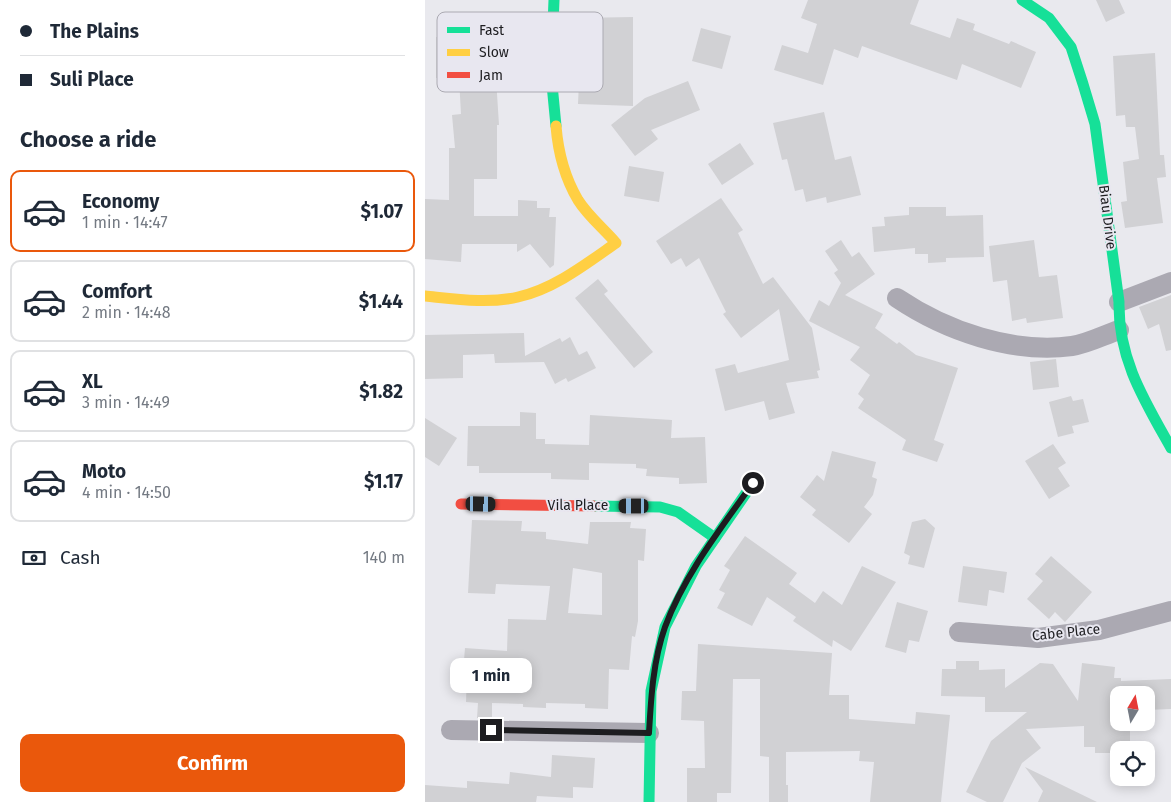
<!DOCTYPE html>
<html lang="en">
<head>
<meta charset="utf-8">
<style>
  :root { --surface:#fff; --page:#f2f2f3; --text:#1f2937; --muted:#747a83; --line:#e0e1e3; --accent:#ea580c }
  body { margin:0; font-family:"Fira Sans",sans-serif; background:var(--page); color:var(--text); height:100vh; display:flex; flex-direction:column; font-size:19px; white-space:nowrap }
  * { box-sizing:border-box; margin:0 }
  p { font-size:16px; color:var(--muted) }
  .icon { flex:none; width:28px; height:28px; fill:none; stroke:currentColor; stroke-width:2; stroke-linecap:round; stroke-linejoin:round }
  .map { position:relative; flex:1; overflow:hidden }
  .panel { display:flex; flex-direction:column; background:var(--surface); width:425px }
  .panel>* { flex:none }
  .top-card { display:grid; align-content:center; height:110px; padding:0 20px; background:var(--surface) }
  .needle { width:32px; rotate:10deg }
  .controls { position:absolute; left:685px; top:686px; display:grid; gap:10px }
  .controls a { display:grid; place-items:center; width:45px; height:45px; border-radius:10px; background:var(--surface); box-shadow:0 2px 12px #0003; font-size:25px }
  .end { position:absolute; width:22px; height:22px; margin:-11px; border:6px solid #1d1d20; background:#fff; box-shadow:0 0 0 2px #fff }
  .from { border-radius:50% }
  .bubble { position:absolute; height:35px; border-radius:10px; background:var(--surface); box-shadow:0 2px 12px #0003; font-size:16px; font-weight:700; line-height:35px; text-align:center }
  .car { position:absolute; width:15px; height:30px; margin:-15px -8px; border-radius:6px; box-shadow:0 0 4px 1px #0007; background:linear-gradient(#222 24%,#8ab4d8 0 40%,#222 0 76%,#8ab4d8 0 86%,#222 0) }
  .top-card b { display:flex; align-items:center; gap:18px; height:48px; font-size:19px }
  .top-card b+b { border-top:1px solid var(--line) }
  .top-card i { width:12px; height:12px; background:var(--text) }
  ul { padding:0; list-style:none }
  li { display:flex; align-items:center; gap:15px; height:82px; margin:0 10px 8px; padding:0 10px; border:2px solid var(--line); border-radius:10px }
  li div { flex:1 }
  li b { display:block; font-size:19px }
  li em { font-style:normal; font-weight:700 }
  li.current { border-color:var(--accent) }
  li>.icon { width:45px; height:45px; stroke-width:1.5 }
  h2 { padding:0 20px; font-size:22px; line-height:60px }
  .pay { display:flex; align-items:center; gap:12px; height:55px; padding:0 20px; font-size:19px }
  .pay p { margin-inline-start:auto }
  .primary-button { display:flex; gap:10px; margin-top:auto; padding:10px 20px }
  .primary-button a { flex:1; height:58px; border-radius:10px; background:var(--accent); color:#fff; font-size:20px; font-weight:700; line-height:58px; text-align:center }
  main { display:flex; flex:1; min-height:0 }
  .map>svg:first-child { display:block }
</style>
</head>
<body>
<main>
<section class="panel">
<div class="top-card">
<b><i class="from"></i>The Plains</b>
<b><i></i>Suli Place</b>
</div>
<h2>Choose a ride</h2>
<ul>
<li class="current"><svg class="icon" aria-label="car" viewBox="0 0 24 24"><path d="M5 17H2v-5l4-1 3-4h7l3 4 3 1v5h-3M9 17h6M6 11h13"/><circle cx="7" cy="17" r="2"/><circle cx="17" cy="17" r="2"/></svg><div><b>Economy</b><p>1 min · 14:47</p></div><em>$1.07</em></li>
<li><svg class="icon" aria-label="car" viewBox="0 0 24 24"><path d="M5 17H2v-5l4-1 3-4h7l3 4 3 1v5h-3M9 17h6M6 11h13"/><circle cx="7" cy="17" r="2"/><circle cx="17" cy="17" r="2"/></svg><div><b>Comfort</b><p>2 min · 14:48</p></div><em>$1.44</em></li>
<li><svg class="icon" aria-label="car" viewBox="0 0 24 24"><path d="M5 17H2v-5l4-1 3-4h7l3 4 3 1v5h-3M9 17h6M6 11h13"/><circle cx="7" cy="17" r="2"/><circle cx="17" cy="17" r="2"/></svg><div><b>XL</b><p>3 min · 14:49</p></div><em>$1.82</em></li>
<li><svg class="icon" aria-label="car" viewBox="0 0 24 24"><path d="M5 17H2v-5l4-1 3-4h7l3 4 3 1v5h-3M9 17h6M6 11h13"/><circle cx="7" cy="17" r="2"/><circle cx="17" cy="17" r="2"/></svg><div><b>Moto</b><p>4 min · 14:50</p></div><em>$1.17</em></li>
</ul>
<div class="pay"><svg class="icon" aria-label="cash" viewBox="0 0 24 24"><path d="M3 7h18v10H3z"/><circle cx="12" cy="12" r="2"/></svg>Cash<p>140 m</p></div>
<div class="primary-button"><a>Confirm</a></div>
</section>
<div class="map">
<svg width="746" height="802" viewBox="0 0 746 802">
  <rect width="100%" height="100%" fill="#e9e9ee"/>
  <!-- building -->
  <g fill="#d1d1d4" fill-rule="evenodd">
    <path d="M383,0H494L485,24L525,38L532,18L550,24L548,30L584,44L586,41L611,52L596,88L537,64L532,80L437,46L433,58L409,49L398,85L349,70L357,45L383,53L392,24L376,18Z"/>
    <path d="M671,0H694L700,13L681,22Z"/>
    <path d="M208,17V106L153,104L155,58H152V18Z"/>
    <path d="M276,28L306,36L297,69L267,61Z"/>
    <path d="M11,37H28V47L86,48V78H71L74,125H72V179H49V216H93V200L112,201V208H125L124,217H131L129,265L125,268L105,244L92,252V244H37L36,262L0,259V199L24,200V148H30L27,115L36,114L34,78H11Z"/>
    <path d="M730,53L735,155H739L741,177L732,178L738,223L700,228L696,202L702,201L698,162L714,159L710,127H701L700,115L691,116L688,56Z"/>
    <path d="M263,81L275,110L226,130L233,139L210,156L186,125L220,98Z"/>
    <path d="M399,112L410,160L426,156L436,195L402,203L401,197L381,202L378,189L370,191L362,159L357,160L348,123Z"/>
    <path d="M315,143L329,164L297,185L283,164Z"/>
    <path d="M204,166L239,172L234,202L199,196Z"/>
    <path d="M296,198L318,230L313,233L338,284L348,277L387,328L395,370L392,371L394,378L361,383L370,413L344,420L339,401L300,411L290,369L310,364L313,373L364,360L354,309L316,338L298,314L301,312L274,258L261,267L256,258L246,264L231,241Z"/>
    <path d="M484,207H521V216L558,215L559,257L521,258V262L503,263V254H490V248L449,252L447,227L460,226L459,217L484,215Z"/>
    <path d="M416,240L427,257L434,252L450,274L420,295L458,314L450,328L472,344L474,342L491,355L533,368L509,440L519,444L512,462L477,450L481,440L433,408L439,399L433,394L445,375L425,360L435,347L384,321L394,300L404,306L416,283L409,273L413,270L400,251Z"/>
    <path d="M609,240L614,277L632,275L638,318L602,323L601,318L587,321L582,280L568,282L564,246Z"/>
    <path d="M173,279L183,291L179,294L228,352L209,368L150,298Z"/>
    <path d="M746,295V350L741,351L734,324L723,329L714,307Z"/>
    <path d="M99,333L100,356L135,338L137,342L145,337L154,355L162,351L171,368L143,382L141,378L130,384L119,362L70,363L69,354L38,355V378L0,379V335Z"/>
    <path d="M631,359L634,387L608,390L605,362Z"/>
    <path d="M646,396L648,401L658,399L664,422L647,426L649,433L633,437L624,402Z"/>
    <path d="M95,412L111,413V439H120V444L164,445L165,415L247,420L246,438L280,437L282,483L254,484V478L221,476L222,469L211,468V464L164,463V480L126,479V473H54V466H42L43,426H95Z"/>
    <path d="M0,418L32,438L14,466L0,457Z"/>
    <path d="M628,444L641,463L633,468L645,486L624,499L600,461Z"/>
    <path d="M407,451L451,462L447,477L452,479L448,495L439,507L447,514L424,543L387,515L391,510L375,497L392,475L399,481Z"/>
    <path d="M500,519L510,528L499,568L483,564L485,556L479,553L487,522Z"/>
    <path d="M47,520L97,521L96,531L121,532V539L163,544L165,522H206L205,528L221,529L219,561L213,560V621L210,637L207,636L204,670L184,669L183,709L160,708V704L121,703V708L98,707V704L67,703V718H52L53,703L41,702L42,673L38,672L40,648L82,651L83,619L121,620L125,586L71,584L70,594L43,593ZM148,568L177,573V615L143,613Z"/>
    <path d="M320,536L372,573L364,584L390,603L398,591L417,605L437,566L471,582L426,651L408,640L407,647L368,621L371,617L342,597L327,626L292,608L300,593L294,590L305,570L299,566Z"/>
    <path d="M626,556L667,592L640,622L630,612L624,619L602,599L618,581L610,574Z"/>
    <path d="M538,566L582,572L579,593L564,590L562,606L533,602Z"/>
    <path d="M472,602L503,611L494,642L484,640L481,653L460,647Z"/>
    <path d="M273,644L407,653L404,695H424V719L490,724L491,712L525,715L516,802H445L449,762L434,761L435,751L361,752V785H363V802H344V757L335,756V679H308L306,793H292V802H262V768H280L279,721L256,720L257,691H271Z"/>
    <path d="M531,661H554V670L580,669V688L615,663L628,664L653,701L657,663L690,667L689,678H696V681L746,679V709L721,710V695H694V722H705V750H694V753H670V747H659V726L601,729L616,748L597,763L578,802H562L541,792L566,741L602,712H560V697L516,696L517,669H531Z"/>
    <path d="M127,755L170,758L168,788L148,787V798L112,796L111,802H0V785L42,788V781L84,784L85,772L126,777Z"/>
    <path d="M600,767L672,802H613L618,791Z"/>
  </g>
  <g fill="none" stroke-linecap="round" stroke-linejoin="round">
    <!-- street -->
    <g stroke="#aba9b2" stroke-width="20">
      <path d="M472,298C521,331 587,354 647,346C662,344 679,335 694,330"/>
      <path d="M694,302L746,282"/>
      <path d="M534,632L613,638L674,630L746,611"/>
      <path d="M26,730L224,733"/>
    </g>
    <!-- fast -->
    <g stroke="#16e098" stroke-width="11">
      <path d="M129,0L126,74L131,126"/>
      <path d="M597,0L624,18L646,47L658,84L670,124L694,302C693,359 719,400 746,448"/>
      <path d="M169,506L235,507L253,512L290,538"/>
      <path d="M224,802L226,691L240,627L271,566L328,483"/>
    </g>
    <!-- slow -->
    <path stroke="#ffcf43" stroke-width="11" d="M0,296C30,299 63,304 93,297C129,289 161,264 191,243C179,229 163,216 153,200C140,178 133,151 131,126"/>
    <!-- jam -->
    <path stroke="#f24e42" stroke-width="11" d="M36,504L169,506"/>
  </g>
  <g fill="none" stroke-linecap="round" stroke-linejoin="round">
    <!-- route -->
    <path stroke="#1d1d20" stroke-width="6" d="M66,730L224,733C226,698 228,661 240,627C259,575 296,528 328,483"/>
  </g>
  <g text-anchor="middle" stroke-width="4" stroke-linejoin="round" paint-order="stroke">
    <!-- street labels -->
    <g font-size="14" fill="#1d1d20" stroke="#e8e7f0">
      <text transform="translate(683 217) rotate(83)" y="5">Biau Drive</text>
      <text x="153" y="510">Vila Place</text>
      <text transform="translate(641 632) rotate(-6)" y="5">Cabe Place</text>
    </g>
  </g>
  <!-- legend -->
  <rect x="12" y="12" width="166" height="80" rx="8" fill="#e8e7f0" stroke="#abaab2" stroke-width="1"/>
  <rect x="22" y="27" width="23" height="6" fill="#16e098"/>
  <rect x="22" y="49" width="23" height="7" fill="#ffcf43"/>
  <rect x="22" y="72" width="23" height="6" fill="#f24e42"/>
  <g font-size="14" fill="#1d1d20">
    <text x="54" y="35">Fast</text>
    <text x="54" y="57">Slow</text>
    <text x="54" y="80">Jam</text>
  </g>
</svg>
<div class="controls">
<a><svg class="needle" viewBox="-14 -14 28 28"><path d="M0-13l5 13h-10z" fill="#e53935"/><path d="M0 13l5-13h-10z" fill="#747a83"/></svg></a>
<a><svg class="icon" aria-label="locate" viewBox="0 0 24 24"><circle cx="12" cy="12" r="6"/><path d="M12 2v4M12 18v4M2 12h4M18 12h4"/></svg></a>
</div>
<i class="end from" style="left:328px;top:483px"></i>
<i class="end" style="left:66px;top:730px"></i>
<div class="bubble" style="left:25px;top:658px;width:82px">1 min</div>
<i class="car" style="left:56px;top:504px;rotate:91deg"></i>
<i class="car" style="left:209px;top:506px;rotate:270deg"></i>
</div>
</main>
</body>
</html>
